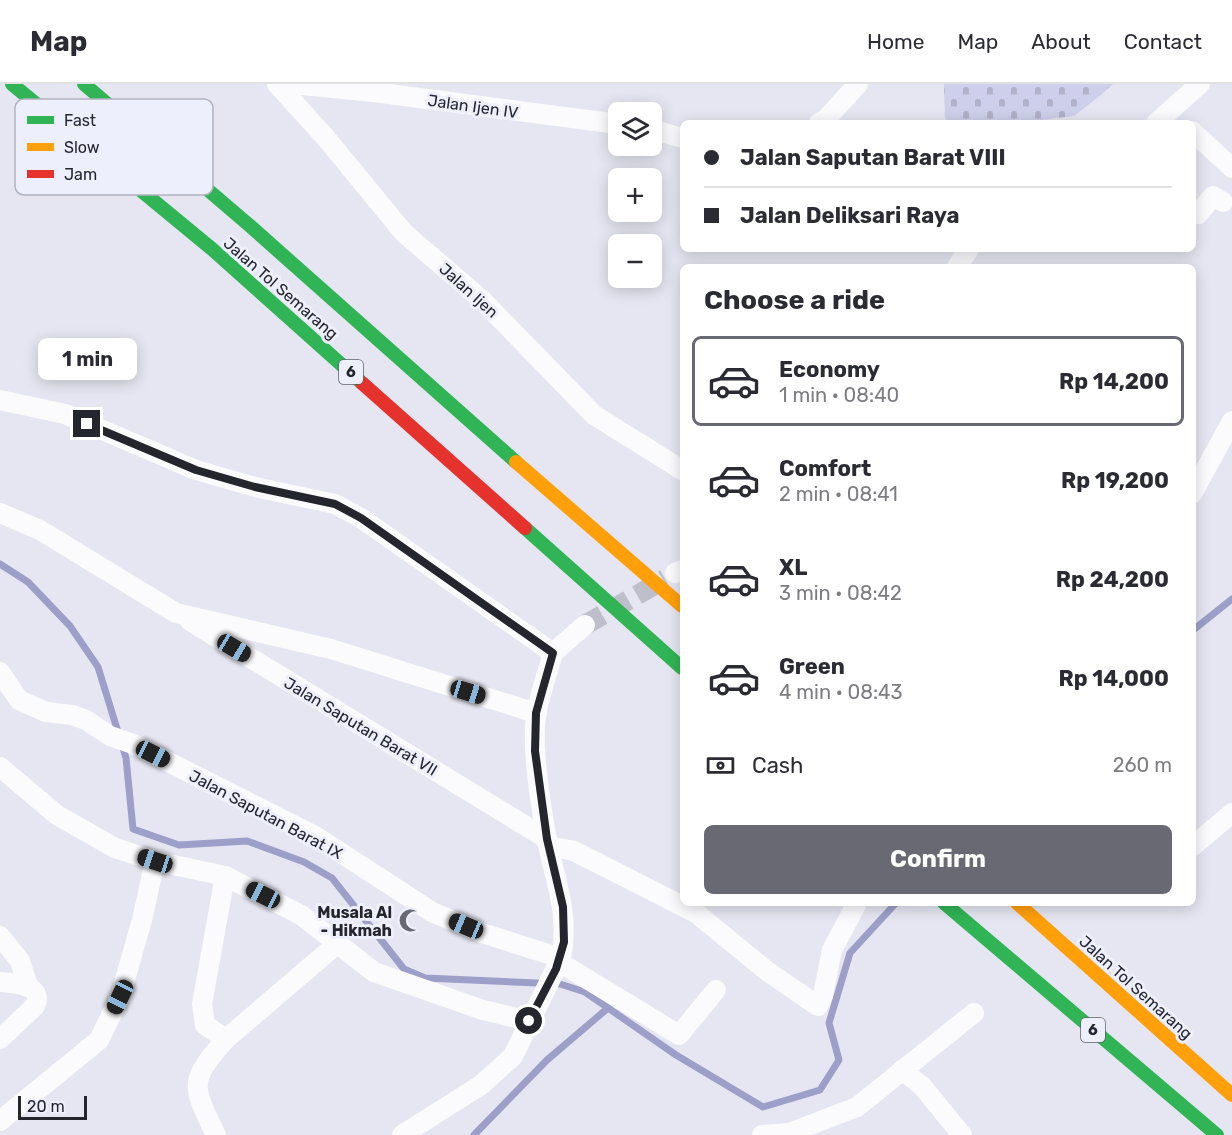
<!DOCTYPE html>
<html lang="en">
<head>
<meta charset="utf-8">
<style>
  :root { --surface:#fff; --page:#f7f7f7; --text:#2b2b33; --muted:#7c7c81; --line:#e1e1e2; --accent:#686972 }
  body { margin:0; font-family:Rubik,sans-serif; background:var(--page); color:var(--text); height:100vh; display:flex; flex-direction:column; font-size:22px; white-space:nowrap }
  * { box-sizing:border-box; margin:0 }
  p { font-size:20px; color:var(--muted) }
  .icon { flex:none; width:33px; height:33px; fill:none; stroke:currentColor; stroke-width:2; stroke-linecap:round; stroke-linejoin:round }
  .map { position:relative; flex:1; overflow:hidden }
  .drawer { position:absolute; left:680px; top:180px; width:516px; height:642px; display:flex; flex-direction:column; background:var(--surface); border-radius:9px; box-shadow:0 3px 15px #0003 }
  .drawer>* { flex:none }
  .guide { position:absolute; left:680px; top:36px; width:516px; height:132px; border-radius:9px; box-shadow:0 3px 15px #0003; display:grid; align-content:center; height:132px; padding:0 24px; background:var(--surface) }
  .tools { position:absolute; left:608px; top:18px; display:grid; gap:12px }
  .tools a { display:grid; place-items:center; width:54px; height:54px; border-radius:9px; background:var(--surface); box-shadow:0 3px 15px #0003; font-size:30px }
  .scale { position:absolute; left:18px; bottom:15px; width:69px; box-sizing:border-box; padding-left:6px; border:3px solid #24252d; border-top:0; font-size:16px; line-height:21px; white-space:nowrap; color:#24252d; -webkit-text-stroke:4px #eeeffd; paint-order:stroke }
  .end { position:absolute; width:27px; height:27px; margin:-14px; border:8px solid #24252d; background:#fff; box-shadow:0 0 0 3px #fff }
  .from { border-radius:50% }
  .bubble { position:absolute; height:42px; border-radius:9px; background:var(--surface); box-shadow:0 3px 15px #0003; font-size:20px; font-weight:700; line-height:42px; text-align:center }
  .car { position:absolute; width:18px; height:36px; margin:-18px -9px; border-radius:8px; box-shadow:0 0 4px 2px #0007; background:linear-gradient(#222 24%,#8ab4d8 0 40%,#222 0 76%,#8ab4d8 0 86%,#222 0) }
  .guide b { display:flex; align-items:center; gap:21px; height:57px; font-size:22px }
  .guide b+b { border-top:2px solid var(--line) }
  .guide i { width:15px; height:15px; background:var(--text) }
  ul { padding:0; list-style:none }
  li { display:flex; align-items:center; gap:18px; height:90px; margin:0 12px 9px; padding:0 12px; border:3px solid transparent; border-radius:9px }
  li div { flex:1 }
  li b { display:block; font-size:22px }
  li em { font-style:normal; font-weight:700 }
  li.on { border-color:var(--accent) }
  li>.icon { width:54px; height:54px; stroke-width:1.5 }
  h2 { padding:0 24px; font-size:27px; line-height:72px }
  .pay { display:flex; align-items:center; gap:15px; height:66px; padding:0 24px; font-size:22px }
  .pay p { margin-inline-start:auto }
  .button { display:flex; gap:12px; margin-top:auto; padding:12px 24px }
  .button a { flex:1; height:69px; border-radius:9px; background:var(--accent); color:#fff; font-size:24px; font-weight:700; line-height:69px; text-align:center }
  header { display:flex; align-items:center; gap:36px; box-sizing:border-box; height:84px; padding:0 30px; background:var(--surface); border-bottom:2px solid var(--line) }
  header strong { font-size:28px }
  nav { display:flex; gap:33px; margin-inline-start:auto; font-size:21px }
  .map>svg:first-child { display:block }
</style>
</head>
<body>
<header>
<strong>Map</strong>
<nav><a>Home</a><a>Map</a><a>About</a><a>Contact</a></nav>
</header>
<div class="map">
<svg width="1232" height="1051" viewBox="0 0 1232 1051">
  <defs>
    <pattern id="cemetery-stones" width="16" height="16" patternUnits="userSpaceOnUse" patternTransform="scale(1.5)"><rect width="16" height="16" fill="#cecfea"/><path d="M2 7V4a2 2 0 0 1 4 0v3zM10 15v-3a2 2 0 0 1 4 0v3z" fill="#b1b2c9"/></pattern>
  </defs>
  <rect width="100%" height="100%" fill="#e6e6f2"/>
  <!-- cemetery -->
  <path fill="url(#cemetery-stones)" d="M944,0H1113L1101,11L1074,32L1032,37L1028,39H947L945,33Z"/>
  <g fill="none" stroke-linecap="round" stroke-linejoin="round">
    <!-- stream -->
    <g stroke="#9d9fc9" stroke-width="7">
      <path d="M0,480L28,498L70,542L98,583L126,674L133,745L179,761L247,757L304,778L332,794L404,885L425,894L560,900L585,908L676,971L763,1023L820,1006L839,976L829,939L850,869L896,819"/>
      <path d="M1192,547L1232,515"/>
      <path d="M474,1051L547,976L608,924"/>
    </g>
    <!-- street-tunnel -->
    <path stroke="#bfbfcb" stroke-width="20" stroke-dasharray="20 10" stroke-linecap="butt" d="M585,541L665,495"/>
    <!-- street -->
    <g stroke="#fbfbfd" stroke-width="20">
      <path d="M277,0L326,54L404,149L482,216L594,331L682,386"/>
      <path d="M293,0L374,8L618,40"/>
      <path d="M819,39L826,35L858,0"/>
      <path d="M1156,39L1200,0"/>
      <path d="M651,45L682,54"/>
      <path d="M1192,47L1232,84"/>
      <path d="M1192,129L1198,130L1213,112L1223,118"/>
      <path d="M957,183L969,165"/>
      <path d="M0,316L65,330L196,386L255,403L335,420L361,434L553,569"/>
      <path d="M1192,410L1232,337"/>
      <path d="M0,429L40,446L176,529L331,565L536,629"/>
      <path d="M675,489L682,486"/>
      <path d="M190,537L547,755"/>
      <path d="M553,569L585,541"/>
      <path d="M0,588L19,616L46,628L72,631L86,636L110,652L133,660L315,752L432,828L482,849L561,874"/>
      <path d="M0,683L57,731L115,764L155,777L225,792L301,831L374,888L483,926L529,937"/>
      <path d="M549,762L574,767L696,829L767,887L818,922L823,911L832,866L857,819"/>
      <path d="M1192,763L1232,729"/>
      <path d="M225,792L202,920L205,941L226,955L337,860"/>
      <path d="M0,852L20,877L28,902"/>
      <path d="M559,878L679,951L716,906"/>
      <path d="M0,898C14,899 45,901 35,922L0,955"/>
      <path d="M902,986L922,1002L962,1051"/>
      <path d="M0,1037L99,956L120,913L142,836L155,777"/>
      <path d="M216,1051C192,1001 188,998 226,955"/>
      <path d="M402,1051L481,1001L513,972L561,874C570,831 555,797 547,756C541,723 530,658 537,627C540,608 548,588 553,569"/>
      <path d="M762,1051L789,1049L857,1023L974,929"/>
    </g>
    <!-- fast -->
    <g stroke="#30b455" stroke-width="14">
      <path d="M12,0L212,165L362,299"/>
      <path d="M84,0L249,141L516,378"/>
      <path d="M525,444L682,584"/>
      <path d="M944,819L1217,1051"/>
    </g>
    <!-- slow -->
    <g stroke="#ff9f0a" stroke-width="14">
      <path d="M516,378L682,522"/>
      <path d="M1017,819L1232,1011"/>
    </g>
    <!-- jam -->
    <path stroke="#e5322d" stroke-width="14" d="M362,299L525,444"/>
  </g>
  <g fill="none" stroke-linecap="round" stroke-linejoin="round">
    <!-- route -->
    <path stroke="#24252d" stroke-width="8" d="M87,340L196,386L255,403L335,420L361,434L553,569L536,629L535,667L547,755L563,823L564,858L556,885L529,937"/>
  </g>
  <!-- icons -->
  <defs>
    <symbol id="mosque-bare" viewBox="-9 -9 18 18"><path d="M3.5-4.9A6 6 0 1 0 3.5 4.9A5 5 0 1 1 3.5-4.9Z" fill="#686972" stroke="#eeeffd" stroke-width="2.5" paint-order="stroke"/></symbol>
  </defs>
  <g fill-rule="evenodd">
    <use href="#mosque-bare" x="394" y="820" width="33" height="33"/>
  </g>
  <g text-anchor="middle" stroke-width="6" stroke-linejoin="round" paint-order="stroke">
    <!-- shield labels -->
    <g fill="#eeeffd" stroke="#61626b" stroke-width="1.5">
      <rect x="339" y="276" width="24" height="24" rx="4.5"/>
      <rect x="1081" y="934" width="24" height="24" rx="4.5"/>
    </g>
    <g font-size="15" font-weight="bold" fill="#24252d">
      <text x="351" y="293">6</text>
      <text x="1093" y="951">6</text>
    </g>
    <!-- street labels -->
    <g font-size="16" fill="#24252d" stroke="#eeeffd">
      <text transform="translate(473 22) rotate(8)" y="6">Jalan Ijen IV</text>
      <text transform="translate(281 204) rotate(41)" y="6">Jalan Tol Semarang</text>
      <text transform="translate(469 206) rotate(42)" y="6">Jalan Ijen</text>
      <text transform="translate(361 642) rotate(31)" y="6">Jalan Saputan Barat VII</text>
      <text transform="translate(266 730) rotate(28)" y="6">Jalan Saputan Barat IX</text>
      <text transform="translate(1136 903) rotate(42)" y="6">Jalan Tol Semarang</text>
    </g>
    <!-- poi labels -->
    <g font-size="16" font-weight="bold" fill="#24252d" stroke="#eeeffd" text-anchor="end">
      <text x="392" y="834">Musala Al<tspan x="392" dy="18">- Hikmah</tspan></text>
    </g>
  </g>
  <!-- legend -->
  <rect x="15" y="15" width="198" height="96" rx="9" fill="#eeeffd" stroke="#b1b2bf" stroke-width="1.5"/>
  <rect x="27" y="32" width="27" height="8" fill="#30b455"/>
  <rect x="27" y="59" width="27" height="8" fill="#ff9f0a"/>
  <rect x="27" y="86" width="27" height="8" fill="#e5322d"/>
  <g font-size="16" fill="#24252d">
    <text x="64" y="42">Fast</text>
    <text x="64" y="69">Slow</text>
    <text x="64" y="96">Jam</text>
  </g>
</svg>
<div class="tools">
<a><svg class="icon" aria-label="layers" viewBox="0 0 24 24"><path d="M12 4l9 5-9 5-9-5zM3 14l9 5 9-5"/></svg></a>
<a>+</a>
<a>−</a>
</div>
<div class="scale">20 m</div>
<i class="end from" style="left:529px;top:937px"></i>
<i class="end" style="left:87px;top:340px"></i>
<div class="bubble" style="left:38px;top:254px;width:99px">1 min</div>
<i class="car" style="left:234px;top:564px;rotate:121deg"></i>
<i class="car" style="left:468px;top:608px;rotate:107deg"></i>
<i class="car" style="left:153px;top:670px;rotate:117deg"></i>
<i class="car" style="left:155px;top:777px;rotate:288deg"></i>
<i class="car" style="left:263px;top:811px;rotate:297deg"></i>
<i class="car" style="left:466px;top:842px;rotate:293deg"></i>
<i class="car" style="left:120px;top:913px;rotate:206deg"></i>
<div class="guide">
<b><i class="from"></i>Jalan Saputan Barat VIII</b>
<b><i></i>Jalan Deliksari Raya</b>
</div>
<section class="drawer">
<h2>Choose a ride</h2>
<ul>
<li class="on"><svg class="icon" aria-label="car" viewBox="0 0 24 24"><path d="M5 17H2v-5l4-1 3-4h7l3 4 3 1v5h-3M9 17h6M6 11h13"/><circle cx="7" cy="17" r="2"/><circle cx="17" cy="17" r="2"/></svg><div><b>Economy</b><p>1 min · 08:40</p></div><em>Rp 14,200</em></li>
<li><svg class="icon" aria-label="car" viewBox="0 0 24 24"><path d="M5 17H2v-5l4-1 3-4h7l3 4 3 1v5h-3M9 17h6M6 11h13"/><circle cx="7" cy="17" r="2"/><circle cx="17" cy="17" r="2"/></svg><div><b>Comfort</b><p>2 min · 08:41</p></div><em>Rp 19,200</em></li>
<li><svg class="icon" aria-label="car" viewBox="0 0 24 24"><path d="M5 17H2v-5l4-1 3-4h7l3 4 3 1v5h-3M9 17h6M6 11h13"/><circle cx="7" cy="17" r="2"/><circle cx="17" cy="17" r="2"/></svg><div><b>XL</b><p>3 min · 08:42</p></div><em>Rp 24,200</em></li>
<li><svg class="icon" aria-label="car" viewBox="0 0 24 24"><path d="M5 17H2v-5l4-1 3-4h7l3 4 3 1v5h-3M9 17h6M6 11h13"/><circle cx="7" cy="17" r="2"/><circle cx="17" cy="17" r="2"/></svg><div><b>Green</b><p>4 min · 08:43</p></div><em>Rp 14,000</em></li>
</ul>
<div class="pay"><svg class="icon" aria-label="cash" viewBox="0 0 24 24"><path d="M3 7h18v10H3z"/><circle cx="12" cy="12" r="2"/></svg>Cash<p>260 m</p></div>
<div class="button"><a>Confirm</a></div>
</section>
</div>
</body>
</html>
